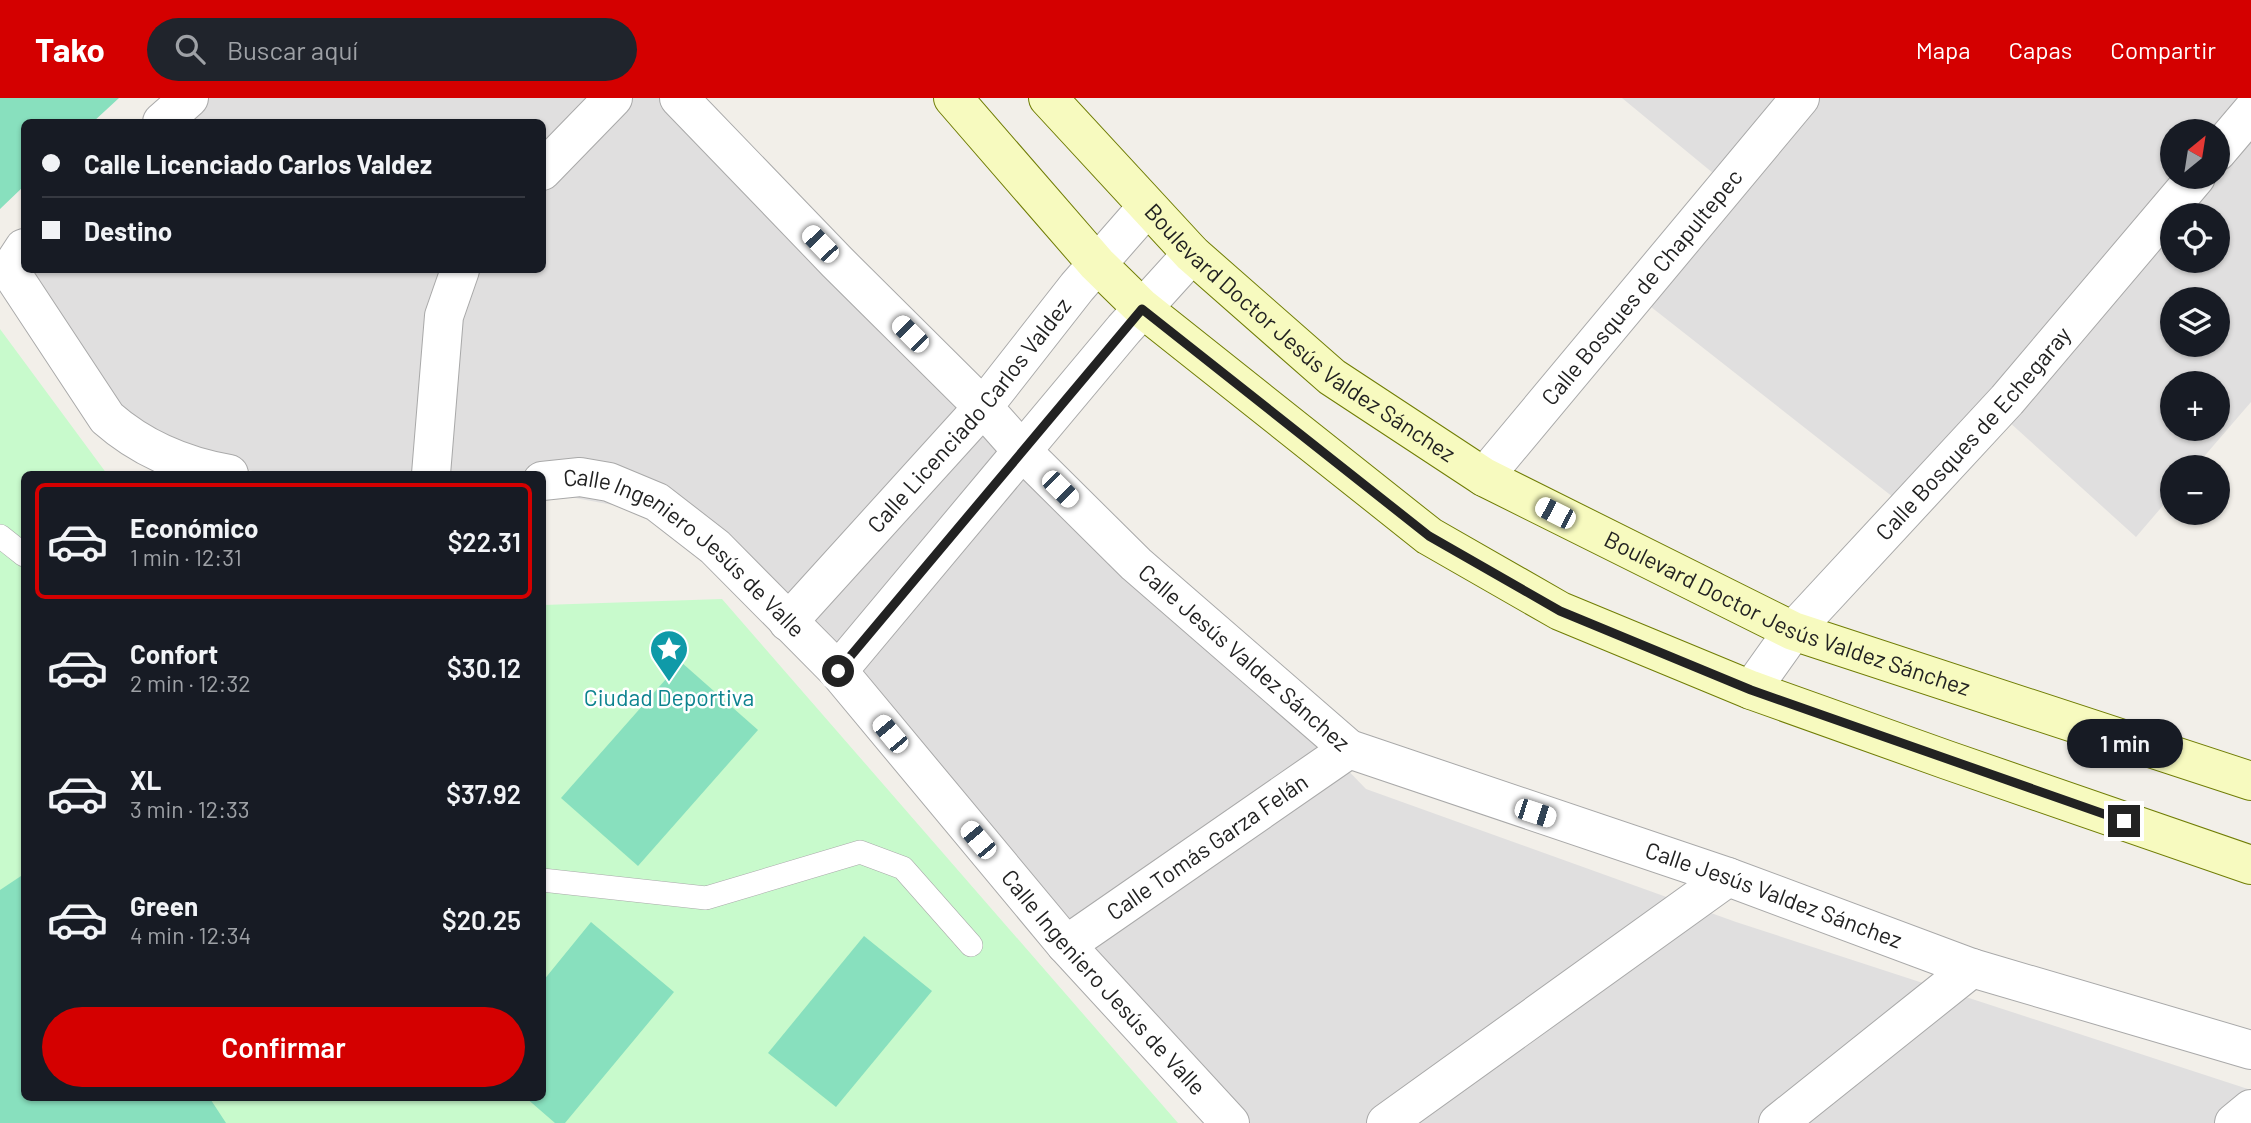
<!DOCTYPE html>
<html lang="es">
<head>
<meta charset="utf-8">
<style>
  :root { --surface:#171b24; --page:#20242c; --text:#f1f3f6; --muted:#9ea1a6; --line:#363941; --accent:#d40000 }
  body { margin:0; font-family:Barlow,sans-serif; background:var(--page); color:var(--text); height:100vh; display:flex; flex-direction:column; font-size:26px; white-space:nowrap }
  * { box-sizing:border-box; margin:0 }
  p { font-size:23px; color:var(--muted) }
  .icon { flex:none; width:38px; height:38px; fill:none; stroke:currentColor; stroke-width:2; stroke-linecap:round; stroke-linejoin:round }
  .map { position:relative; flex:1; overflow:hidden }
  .side { position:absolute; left:21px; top:373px; width:525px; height:630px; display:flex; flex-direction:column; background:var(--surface); border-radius:10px; box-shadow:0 2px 5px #0004 }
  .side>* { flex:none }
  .guide { position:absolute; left:21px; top:21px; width:525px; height:154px; border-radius:10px; box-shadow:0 2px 5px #0004; display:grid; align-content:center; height:154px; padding:0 21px; background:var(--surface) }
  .needle { width:46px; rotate:30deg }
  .tools { position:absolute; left:2160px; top:21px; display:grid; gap:14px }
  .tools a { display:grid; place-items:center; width:70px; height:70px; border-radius:50%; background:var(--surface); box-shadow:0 2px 5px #0004; font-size:35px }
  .end { position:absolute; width:32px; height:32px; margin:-16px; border:9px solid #222; background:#fff; box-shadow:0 0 0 4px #fff }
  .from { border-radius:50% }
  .bubble { position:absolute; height:49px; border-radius:24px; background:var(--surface); box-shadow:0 2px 5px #0004; font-size:23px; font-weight:600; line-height:49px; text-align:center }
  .car { position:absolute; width:21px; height:42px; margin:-21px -10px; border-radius:9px; box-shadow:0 0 5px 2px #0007; background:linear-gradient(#fff 24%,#345 0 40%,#fff 0 76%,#345 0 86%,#fff 0) }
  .guide b { display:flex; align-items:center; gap:24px; height:66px; font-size:26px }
  .guide b+b { border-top:2px solid var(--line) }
  .guide i { width:18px; height:18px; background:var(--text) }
  ul { padding:12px 0 0; list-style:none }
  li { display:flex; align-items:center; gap:21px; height:116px; margin:0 14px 10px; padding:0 7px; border:4px solid transparent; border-radius:10px }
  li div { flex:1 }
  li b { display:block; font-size:26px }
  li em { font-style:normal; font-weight:600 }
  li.selected { border-color:var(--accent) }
  li>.icon { width:63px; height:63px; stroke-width:1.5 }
  .primary-button { display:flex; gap:14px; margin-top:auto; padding:14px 21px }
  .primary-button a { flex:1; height:80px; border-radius:42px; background:var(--accent); color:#fff; font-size:28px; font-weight:600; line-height:80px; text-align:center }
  header { display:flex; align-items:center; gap:42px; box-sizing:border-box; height:98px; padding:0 35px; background:var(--accent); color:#fff }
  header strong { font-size:33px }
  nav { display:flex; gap:38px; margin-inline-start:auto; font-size:24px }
  .search { width:490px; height:63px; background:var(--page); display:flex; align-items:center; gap:18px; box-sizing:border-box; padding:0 24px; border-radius:38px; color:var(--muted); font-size:26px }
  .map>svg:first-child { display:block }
</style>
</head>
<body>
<header>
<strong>Tako</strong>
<div class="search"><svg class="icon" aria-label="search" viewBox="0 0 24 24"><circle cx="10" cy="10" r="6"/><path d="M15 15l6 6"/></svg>Buscar aquí</div>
<nav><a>Mapa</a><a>Capas</a><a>Compartir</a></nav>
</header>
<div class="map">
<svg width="2251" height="1025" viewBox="0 0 2251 1025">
  <rect width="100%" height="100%" fill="#f2efe9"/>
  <!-- residential -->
  <g fill="#e0dfdf" fill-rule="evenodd">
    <path d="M195,0H695L1366,691L1736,824L2251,992V1025H1249L743,460L688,421L543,394L542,376H266L139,347L1,172H542V24H167Z"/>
    <path d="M1622,0H2251V304L2195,369H2172V397L2136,439L1987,304L1898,403L1646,205L1742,99ZM2172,33H2217V79H2172ZM2172,117H2217V163H2172ZM2172,201H2217V247H2172ZM2172,285H2217V331H2172Z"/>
  </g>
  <!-- park -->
  <path fill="#c8facc" d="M0,231L107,376H24V999H542L543,507L722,501L1178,1025H0Z"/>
  <!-- pitch -->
  <g fill="#88e0be">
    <path d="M0,0H119L93,24H24V88L0,111Z"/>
    <path d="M681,564L758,632L638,768L561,700Z"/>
    <path d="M24,776V999H209L226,1025H0V792Z"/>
    <path d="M591,824L674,894L565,1025H555L525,999H542L543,883Z"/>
    <path d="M864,838L932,893L836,1009L768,955Z"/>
  </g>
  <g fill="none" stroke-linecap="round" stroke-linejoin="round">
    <defs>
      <g id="lane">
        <path d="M0,438L24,457"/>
        <path d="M542,782L706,800L860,754L903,770L971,847"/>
      </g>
      <g id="street">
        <path id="s1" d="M679,0L837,164L983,309L1022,353L1136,466L1349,651L1728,779L1972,870L2251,952"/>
        <path d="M162,24L189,0"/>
        <path d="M2217,54L2251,14"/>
        <path d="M542,73L613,0"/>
        <path d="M24,150L13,167L16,182L107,320C141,350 184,368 229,376"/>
        <path d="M431,376L444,218L460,172"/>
        <path id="s2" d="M1484,379L1800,0"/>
        <path id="s3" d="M542,383L580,379L609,384L657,404L715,449L838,573L1066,847L1230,1025"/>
        <path id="s4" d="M788,524L983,309L1077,189L1147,109"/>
        <path d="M838,573L1124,231L1192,156"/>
        <path id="s5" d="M1751,592L1793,533L2007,302L2196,79"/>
        <path id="s6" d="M1066,847L1349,651"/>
        <path d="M1386,1025L1728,779"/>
        <path d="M1778,1025L1972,870"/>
        <path d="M2234,1025L2251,1011"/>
      </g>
      <g id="secondary">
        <path d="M953,0L1097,166L1142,210L1429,438L1560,513L1751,592L1947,662L2251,767"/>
        <path id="s7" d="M1048,0L1192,156L1332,279L1484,379L1793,533L2251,683"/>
      </g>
    </defs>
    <!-- lane casing -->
    <use href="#lane" stroke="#a9a9a9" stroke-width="24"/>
    <!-- street casing -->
    <use href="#street" stroke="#a9a9a9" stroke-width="40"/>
    <!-- secondary casing -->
    <use href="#secondary" stroke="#707d05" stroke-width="40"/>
    <!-- lane -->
    <use href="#lane" stroke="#fff" stroke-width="23"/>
    <!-- street -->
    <use href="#street" stroke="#fff" stroke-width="38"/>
    <!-- secondary -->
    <use href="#secondary" stroke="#f7fabf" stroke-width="38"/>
  </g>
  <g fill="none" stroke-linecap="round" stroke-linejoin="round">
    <!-- route -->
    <path stroke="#222" stroke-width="9" d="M838,573L1142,211L1429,438L1560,513L1751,592L2124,723"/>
  </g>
  <!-- icons -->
  <defs>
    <symbol id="sight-pin" viewBox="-11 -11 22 30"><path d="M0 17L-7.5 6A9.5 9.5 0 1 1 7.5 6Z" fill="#0f9aa8" stroke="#fff"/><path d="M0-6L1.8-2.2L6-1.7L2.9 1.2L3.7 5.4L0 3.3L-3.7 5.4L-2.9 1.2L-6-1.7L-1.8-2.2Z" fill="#fff"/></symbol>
  </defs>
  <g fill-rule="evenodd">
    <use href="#sight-pin" x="647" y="529" width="44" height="60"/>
  </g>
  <g text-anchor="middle" stroke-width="5" stroke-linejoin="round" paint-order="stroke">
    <!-- street labels -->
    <g font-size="23" fill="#222" stroke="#fff">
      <text dy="8" stroke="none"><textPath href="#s2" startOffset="247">Calle Bosques de Chapultepec</textPath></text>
      <text dy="8" stroke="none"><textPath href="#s7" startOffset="346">Boulevard Doctor Jesús Valdez Sánchez</textPath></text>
      <text dy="8" stroke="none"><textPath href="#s4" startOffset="275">Calle Licenciado Carlos Valdez</textPath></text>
      <text dy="8" stroke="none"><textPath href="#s5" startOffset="340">Calle Bosques de Echegaray</textPath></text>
      <text dy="8" stroke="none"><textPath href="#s3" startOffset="168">Calle Ingeniero Jesús de Valle</textPath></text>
      <text dy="8" stroke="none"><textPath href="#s7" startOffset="914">Boulevard Doctor Jesús Valdez Sánchez</textPath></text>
      <text dy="8" stroke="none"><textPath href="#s1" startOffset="796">Calle Jesús Valdez Sánchez</textPath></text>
      <text dy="8" stroke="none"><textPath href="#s6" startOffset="172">Calle Tomás Garza Felán</textPath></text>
      <text dy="8" stroke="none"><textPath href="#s1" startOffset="1384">Calle Jesús Valdez Sánchez</textPath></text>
      <text dy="8" stroke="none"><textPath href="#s3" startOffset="777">Calle Ingeniero Jesús de Valle</textPath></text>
    </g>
    <!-- culture labels -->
    <g font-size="23" fill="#0d838f" stroke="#fff">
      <text x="669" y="608">Ciudad Deportiva</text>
    </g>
  </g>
</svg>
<div class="tools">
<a><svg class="needle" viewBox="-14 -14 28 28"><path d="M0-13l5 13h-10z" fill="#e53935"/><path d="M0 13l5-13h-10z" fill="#9ea1a6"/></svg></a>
<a><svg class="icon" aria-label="locate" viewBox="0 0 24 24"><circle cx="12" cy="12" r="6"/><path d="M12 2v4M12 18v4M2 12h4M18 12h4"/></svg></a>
<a><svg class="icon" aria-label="layers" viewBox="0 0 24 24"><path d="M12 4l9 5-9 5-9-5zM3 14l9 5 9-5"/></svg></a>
<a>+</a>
<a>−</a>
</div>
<i class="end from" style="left:838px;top:573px"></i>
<i class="end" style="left:2124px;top:723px"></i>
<div class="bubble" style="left:2067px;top:621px;width:116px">1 min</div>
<i class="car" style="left:820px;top:146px;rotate:316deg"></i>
<i class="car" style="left:910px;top:236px;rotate:315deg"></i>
<i class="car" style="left:1060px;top:391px;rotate:135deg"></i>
<i class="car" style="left:1555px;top:415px;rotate:297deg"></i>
<i class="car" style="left:890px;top:636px;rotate:320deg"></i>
<i class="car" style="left:1535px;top:715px;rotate:108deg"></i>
<i class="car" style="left:978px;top:742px;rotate:320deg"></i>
<div class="guide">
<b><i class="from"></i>Calle Licenciado Carlos Valdez</b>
<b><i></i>Destino</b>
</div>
<section class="side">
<ul>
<li class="selected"><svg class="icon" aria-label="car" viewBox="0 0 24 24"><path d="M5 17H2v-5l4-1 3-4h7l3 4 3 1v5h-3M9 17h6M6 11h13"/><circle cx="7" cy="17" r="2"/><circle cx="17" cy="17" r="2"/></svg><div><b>Económico</b><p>1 min · 12:31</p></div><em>$22.31</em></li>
<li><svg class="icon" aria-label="car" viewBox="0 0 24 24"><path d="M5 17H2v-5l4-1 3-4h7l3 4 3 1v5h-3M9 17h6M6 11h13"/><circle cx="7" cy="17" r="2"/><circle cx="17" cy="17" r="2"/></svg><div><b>Confort</b><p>2 min · 12:32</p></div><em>$30.12</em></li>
<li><svg class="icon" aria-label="car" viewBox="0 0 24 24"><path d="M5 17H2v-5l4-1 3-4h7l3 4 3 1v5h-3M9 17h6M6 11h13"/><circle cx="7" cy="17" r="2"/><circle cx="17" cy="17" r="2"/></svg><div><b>XL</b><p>3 min · 12:33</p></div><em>$37.92</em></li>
<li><svg class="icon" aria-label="car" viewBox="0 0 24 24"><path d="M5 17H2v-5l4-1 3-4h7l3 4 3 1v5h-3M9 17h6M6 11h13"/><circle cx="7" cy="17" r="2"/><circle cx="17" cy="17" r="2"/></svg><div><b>Green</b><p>4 min · 12:34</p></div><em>$20.25</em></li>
</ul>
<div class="primary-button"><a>Confirmar</a></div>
</section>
</div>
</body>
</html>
